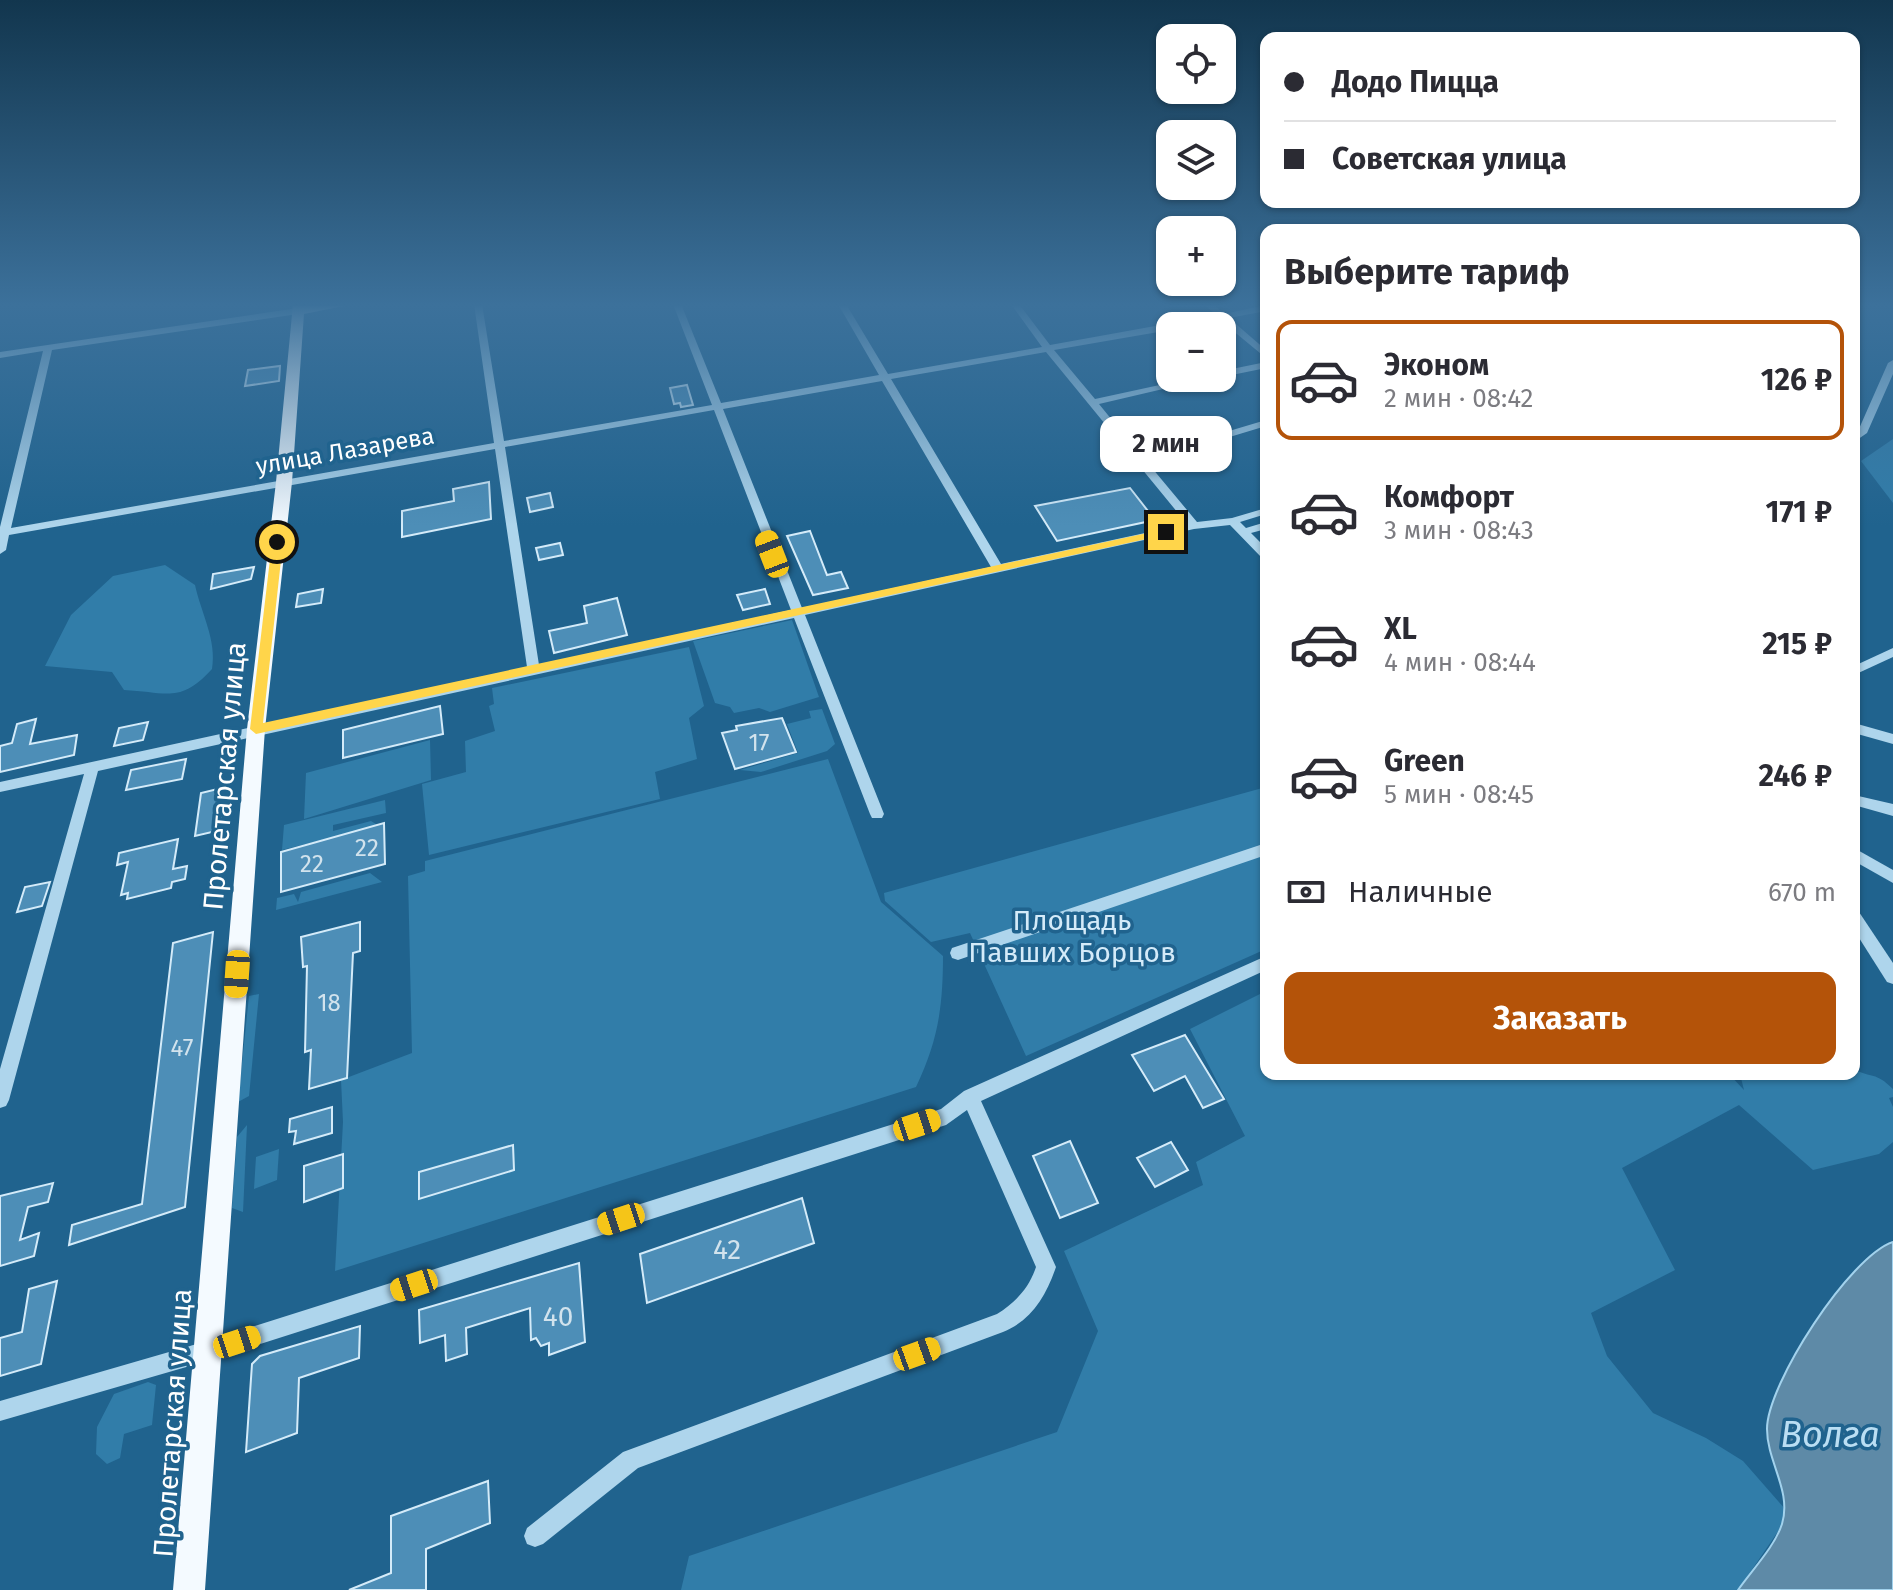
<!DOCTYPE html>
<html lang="ru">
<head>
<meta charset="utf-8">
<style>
  :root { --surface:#fff; --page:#f2f2f3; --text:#2b2b33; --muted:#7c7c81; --line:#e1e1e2; --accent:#b45309 }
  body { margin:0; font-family:"Fira Sans",sans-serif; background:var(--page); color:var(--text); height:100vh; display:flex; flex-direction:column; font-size:30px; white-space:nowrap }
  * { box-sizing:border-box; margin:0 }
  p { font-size:26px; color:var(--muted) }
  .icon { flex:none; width:44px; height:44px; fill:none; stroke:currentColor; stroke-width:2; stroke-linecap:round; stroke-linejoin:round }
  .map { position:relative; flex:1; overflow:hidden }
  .drawer { position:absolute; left:1260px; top:224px; width:600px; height:856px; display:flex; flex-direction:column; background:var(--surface); border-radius:16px; box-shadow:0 2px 6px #0004 }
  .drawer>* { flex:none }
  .hud { position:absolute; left:1260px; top:32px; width:600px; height:176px; border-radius:16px; box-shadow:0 2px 6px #0004; display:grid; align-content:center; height:176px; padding:0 24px; background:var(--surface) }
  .buttons { position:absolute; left:1156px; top:24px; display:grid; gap:16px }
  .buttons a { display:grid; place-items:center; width:80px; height:80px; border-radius:16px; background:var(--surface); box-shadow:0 2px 6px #0004; font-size:40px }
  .end { position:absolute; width:36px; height:36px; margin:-18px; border:10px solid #ffd54a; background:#111; box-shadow:0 0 0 4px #111 }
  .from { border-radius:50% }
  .bubble { position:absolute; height:56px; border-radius:16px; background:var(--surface); box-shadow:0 2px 6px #0004; font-size:26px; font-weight:700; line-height:56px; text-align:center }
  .car { position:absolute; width:24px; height:48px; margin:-24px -12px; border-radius:10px; box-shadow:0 0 6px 2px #0007; background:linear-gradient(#f5c518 24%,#345 0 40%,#f5c518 0 76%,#345 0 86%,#f5c518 0) }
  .hud b { display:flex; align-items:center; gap:28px; height:76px; font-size:30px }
  .hud b+b { border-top:2px solid var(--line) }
  .hud i { width:20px; height:20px; background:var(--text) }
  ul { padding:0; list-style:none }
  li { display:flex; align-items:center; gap:24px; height:120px; margin:0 16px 12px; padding:0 8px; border:4px solid transparent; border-radius:16px }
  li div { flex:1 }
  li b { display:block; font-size:30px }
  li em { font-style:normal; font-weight:700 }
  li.current { border-color:var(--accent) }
  li>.icon { width:72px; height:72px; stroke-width:1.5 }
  h2 { padding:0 24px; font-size:36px; line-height:96px }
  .pay { display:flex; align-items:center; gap:20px; height:88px; padding:0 24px; font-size:30px }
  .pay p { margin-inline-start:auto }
  .primary-button { display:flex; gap:16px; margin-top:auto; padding:16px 24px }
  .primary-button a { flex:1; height:92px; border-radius:16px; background:var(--accent); color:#fff; font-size:32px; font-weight:700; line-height:92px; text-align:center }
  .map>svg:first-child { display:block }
</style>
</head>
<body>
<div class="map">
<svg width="1893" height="1590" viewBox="0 0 1893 1590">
  <rect width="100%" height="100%" fill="#20638e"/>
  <!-- green -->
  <g fill="#317da9">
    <path d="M1893,439V503L1861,461Z"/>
    <path d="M165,565L195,585C201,613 217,640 212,669C180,704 167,692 124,690L112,672L45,666L71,615L113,576Z"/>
    <path d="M792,620L819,697L770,712L759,708L734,713L730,707L715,703L693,641Z"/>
    <path d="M689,647L704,706L689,718L697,759L655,772L660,799L429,855L422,784L466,772L465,741L495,731L489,706L494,704L492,688Z"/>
    <path d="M822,709L835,744L827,751L761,772L740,770L798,753L787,724L811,718L809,711Z"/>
    <path d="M430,740L431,780L304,819L306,773Z"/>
    <path d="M828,759L881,902L943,956C943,1007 938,1041 916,1087L335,1271L343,1122L341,1080L412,1053L408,876L425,871V861Z"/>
    <path d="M1266,787V949L1026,1056L970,933L931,942L885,901L884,893Z"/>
    <path d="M385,800L386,813L333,825V831L371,821L379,826L282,850L284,825Z"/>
    <path d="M370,873L382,882L276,910L277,898L294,894L298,902L301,892Z"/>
    <path d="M1266,991V1074H1729L1744,1090L1740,1074H1854V1069C1872,1079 1875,1071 1893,1089V1097L1889,1098L1893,1107V1142L1879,1154L1813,1170L1739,1105L1622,1168L1675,1270L1591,1313L1607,1356L1653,1413L1706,1438L1743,1461L1785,1509L1781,1527L1738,1590H681L689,1556L1057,1432L1098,1331L1064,1251L1203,1185L1196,1162L1245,1136L1190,1029Z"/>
    <path d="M259,994L249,1096L238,1102L249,996Z"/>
    <path d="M247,1125L243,1212L232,1208L237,1137Z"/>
    <path d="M279,1149L277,1180L254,1189L256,1157Z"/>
    <path d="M148,1382L156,1385L152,1425L124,1434L120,1458L107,1464L96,1454L97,1427L114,1394Z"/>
  </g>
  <!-- water -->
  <path fill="#5e8aa7" stroke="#a2d2ed" stroke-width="2" d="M1893,1242V1590H1738C1752,1570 1775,1546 1782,1524C1792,1491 1767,1462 1767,1429C1767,1384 1850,1256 1893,1242Z"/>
  <!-- building -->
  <g fill="#4d8eb7" stroke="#d4ebf9" stroke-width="2">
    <path d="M280,366L279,381L245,386L248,370Z"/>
    <path d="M687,385L693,405L681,407L680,403L674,404L670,388Z"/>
    <path d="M489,482L491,519L402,537V511L454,501L453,489Z"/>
    <path d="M1130,488L1155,520L1057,541L1035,506Z"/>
    <path d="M550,493L553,507L530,512L527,498Z"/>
    <path d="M810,531L827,575L841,572L848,588L813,595L787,536Z"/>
    <path d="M560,543L563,555L539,560L536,548Z"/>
    <path d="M254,567L251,579L211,589L213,574Z"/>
    <path d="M323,589L321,603L296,607L298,594Z"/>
    <path d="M765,589L770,604L743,610L737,595Z"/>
    <path d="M617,598L627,635L554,653L549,631L587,623L584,606Z"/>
    <path d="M440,706L443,734L343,758V730Z"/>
    <path d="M782,718L796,752L735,769L722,733L737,730L736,726Z"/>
    <path d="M36,719L30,744L77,735L74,755L0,772V746L12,743L17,724Z"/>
    <path d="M148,722L143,740L114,746L119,728Z"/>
    <path d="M186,759L182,779L126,790L131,770Z"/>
    <path d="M230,786L225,829L195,836L201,793Z"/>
    <path d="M384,823L385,864L281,892V852Z"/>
    <path d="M178,839L173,869L187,866L185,879L172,882L171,888L127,899L128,893L121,895L128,862L117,865L119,853Z"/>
    <path d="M50,882L42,906L17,912L25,887Z"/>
    <path d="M360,922V951L353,953L347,1078L309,1089L311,1050L305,1052L307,966L303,967L301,937Z"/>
    <path d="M213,932L185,1207L69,1245L72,1225L142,1204L173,943Z"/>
    <path d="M1185,1035L1224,1099L1203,1108L1185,1076L1154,1091L1132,1055Z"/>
    <path d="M332,1107V1133L294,1144L296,1131L289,1132L290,1119Z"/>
    <path d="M1070,1141L1098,1203L1060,1218L1033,1156Z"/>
    <path d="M1171,1142L1188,1170L1155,1187L1137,1158Z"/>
    <path d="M513,1145L514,1170L419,1199V1172Z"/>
    <path d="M343,1154V1188L304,1202V1166Z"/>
    <path d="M53,1183L48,1202L28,1207L20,1240L39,1233L34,1256L0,1266V1196Z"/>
    <path d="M802,1198L814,1243L647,1303L640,1254Z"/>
    <path d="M579,1263L585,1342L549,1355V1343L541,1346L536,1338L531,1340L530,1308L466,1328L467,1354L446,1361L445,1335L420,1343L419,1310Z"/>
    <path d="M57,1281L41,1364L0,1376V1338L22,1332L29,1289Z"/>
    <path d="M360,1326L359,1358L299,1378L297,1433L246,1452L252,1364L260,1356Z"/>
    <path d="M488,1481L490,1523L426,1549V1590H349L391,1573V1516Z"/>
  </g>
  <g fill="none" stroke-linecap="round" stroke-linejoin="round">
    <!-- minor -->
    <g fill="#aed5ec" fill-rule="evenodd">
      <path d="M474,304H482L504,441L712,405L673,304H681L721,403L879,375L838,304H846L888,374L1042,347L1011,304H1019L1050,345L1216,315L1204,304H1213L1224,314L1266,305V311L1229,318L1266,350V358L1220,320L1188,326H1170V330L1054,350L1095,399L1192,378H1210L1099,404L1142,457L1266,420V426L1147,462L1197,522L1232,518L1266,508V514L1240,522L1246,528L1266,522V529L1251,533L1266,548V559L1262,558L1230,525L1194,529L805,615L884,814L882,818H872L870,814L794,618L98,771L9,1100L6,1106L0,1108V1069L84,774L0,792V782L527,667L495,449L9,535L6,550L0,554V527L43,351L0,358V352L298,308L302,311L298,314L52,350L11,528L494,443ZM1046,352L1187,524L1001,564L891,379ZM882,381L991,567L802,608L723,409ZM714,410L791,610L539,665L505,447Z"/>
      <path d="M1893,360V374L1867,433L1854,442V434L1858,431L1888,363Z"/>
      <path d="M1266,362V368L1222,377V371Z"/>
      <path d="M1893,648V657L1854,675V666Z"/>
      <path d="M1854,723L1893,734V744L1854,733Z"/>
      <path d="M1854,795L1893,804V816L1854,805Z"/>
      <path d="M1266,843V855L958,960L952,958L950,953L952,948L958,946Z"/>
      <path d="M1854,848L1893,870V883L1854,861Z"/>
      <path d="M1854,910L1859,912L1893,963V984L1887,982L1854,930Z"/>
      <path d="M1266,956V970L981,1101L1056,1267C1046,1296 1032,1320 1003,1332L638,1468L543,1544L535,1547L527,1544L524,1536L527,1528L623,1452L997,1314C1016,1302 1029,1288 1036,1267L967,1110L946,1125L207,1361L0,1421V1401L207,1341L941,1109L964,1091Z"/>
    </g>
    <!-- major -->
    <path fill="#f4faff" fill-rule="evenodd" d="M293,304H354L304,314L292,482L265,729L205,1590H173L247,729L276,482Z"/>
  </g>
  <!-- sky -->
  <linearGradient id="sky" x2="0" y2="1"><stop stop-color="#12364e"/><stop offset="0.58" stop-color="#3c719b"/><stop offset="1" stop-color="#3c719b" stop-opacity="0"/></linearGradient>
  <rect width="1893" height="526" fill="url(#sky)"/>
  <!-- route -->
  <path fill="#ffd54a" d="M1166,529L1169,534L256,734L250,729L272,542L277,539L283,542L263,723Z"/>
  <g text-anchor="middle" stroke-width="7" stroke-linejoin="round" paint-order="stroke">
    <!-- far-street labels -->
    <g font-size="24" fill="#fff" stroke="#20638e">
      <text transform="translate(345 451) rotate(-10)" y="8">улица Лазарева</text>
    </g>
    <!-- number labels -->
    <g font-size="24" fill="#d2e3ed">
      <text x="759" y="751">17</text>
      <text x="367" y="856">22</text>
      <text x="312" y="872">22</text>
      <text x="329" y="1011">18</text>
      <text x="182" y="1056">47</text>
    </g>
    <!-- street labels -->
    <g font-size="28" fill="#fff" stroke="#20638e">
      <text transform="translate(224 776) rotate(-85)" y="10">Пролетарская улица</text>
      <text transform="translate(172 1423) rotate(-86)" y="10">Пролетарская улица</text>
    </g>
    <!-- park labels -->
    <g font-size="28" fill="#d4ebf9" stroke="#20638e">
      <text x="1072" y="930">Площадь<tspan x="1072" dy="32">Павших Борцов</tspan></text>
    </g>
    <!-- near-number labels -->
    <g font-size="28" fill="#d2e3ed">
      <text x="727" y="1259">42</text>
      <text x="558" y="1326">40</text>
    </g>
    <!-- near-water labels -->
    <g font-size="36" font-style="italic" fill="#badef3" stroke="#20638e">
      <text x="1830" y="1447">Волга</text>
    </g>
  </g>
</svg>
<div class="buttons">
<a><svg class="icon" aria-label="locate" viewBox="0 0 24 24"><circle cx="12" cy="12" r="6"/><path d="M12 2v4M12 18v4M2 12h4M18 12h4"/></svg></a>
<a><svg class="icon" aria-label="layers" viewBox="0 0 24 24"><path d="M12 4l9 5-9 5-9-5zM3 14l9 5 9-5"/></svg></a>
<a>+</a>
<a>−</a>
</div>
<i class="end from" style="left:277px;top:542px"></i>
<i class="end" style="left:1166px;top:532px"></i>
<div class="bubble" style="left:1100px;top:416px;width:132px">2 мин</div>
<i class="car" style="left:772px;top:554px;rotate:339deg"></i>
<i class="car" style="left:237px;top:974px;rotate:184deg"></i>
<i class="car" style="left:917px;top:1125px;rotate:72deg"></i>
<i class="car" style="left:621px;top:1219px;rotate:252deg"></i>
<i class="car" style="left:414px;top:1285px;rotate:252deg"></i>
<i class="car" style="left:237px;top:1342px;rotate:72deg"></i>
<i class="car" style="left:917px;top:1354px;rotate:70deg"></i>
<div class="hud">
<b><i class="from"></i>Додо Пицца</b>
<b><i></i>Советская улица</b>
</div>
<section class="drawer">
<h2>Выберите тариф</h2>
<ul>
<li class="current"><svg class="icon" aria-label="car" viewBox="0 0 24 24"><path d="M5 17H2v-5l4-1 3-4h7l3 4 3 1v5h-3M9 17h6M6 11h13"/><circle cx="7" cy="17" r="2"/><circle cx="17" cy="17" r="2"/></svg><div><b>Эконом</b><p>2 мин · 08:42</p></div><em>126 ₽</em></li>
<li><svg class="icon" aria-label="car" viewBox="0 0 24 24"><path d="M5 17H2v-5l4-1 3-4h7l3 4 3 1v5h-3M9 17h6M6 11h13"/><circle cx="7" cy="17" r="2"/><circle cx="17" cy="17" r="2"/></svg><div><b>Комфорт</b><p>3 мин · 08:43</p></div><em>171 ₽</em></li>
<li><svg class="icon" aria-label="car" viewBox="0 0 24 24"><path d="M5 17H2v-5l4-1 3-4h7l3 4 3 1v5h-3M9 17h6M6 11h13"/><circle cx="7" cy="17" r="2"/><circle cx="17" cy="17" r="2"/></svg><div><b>XL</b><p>4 мин · 08:44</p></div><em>215 ₽</em></li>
<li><svg class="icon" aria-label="car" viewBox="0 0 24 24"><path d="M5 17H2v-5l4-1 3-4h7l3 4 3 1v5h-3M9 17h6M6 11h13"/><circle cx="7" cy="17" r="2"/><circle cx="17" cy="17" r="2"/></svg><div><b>Green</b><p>5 мин · 08:45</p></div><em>246 ₽</em></li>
</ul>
<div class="pay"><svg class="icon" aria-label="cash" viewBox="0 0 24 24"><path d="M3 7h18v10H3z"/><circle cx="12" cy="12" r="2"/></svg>Наличные<p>670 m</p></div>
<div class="primary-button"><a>Заказать</a></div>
</section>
</div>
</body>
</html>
